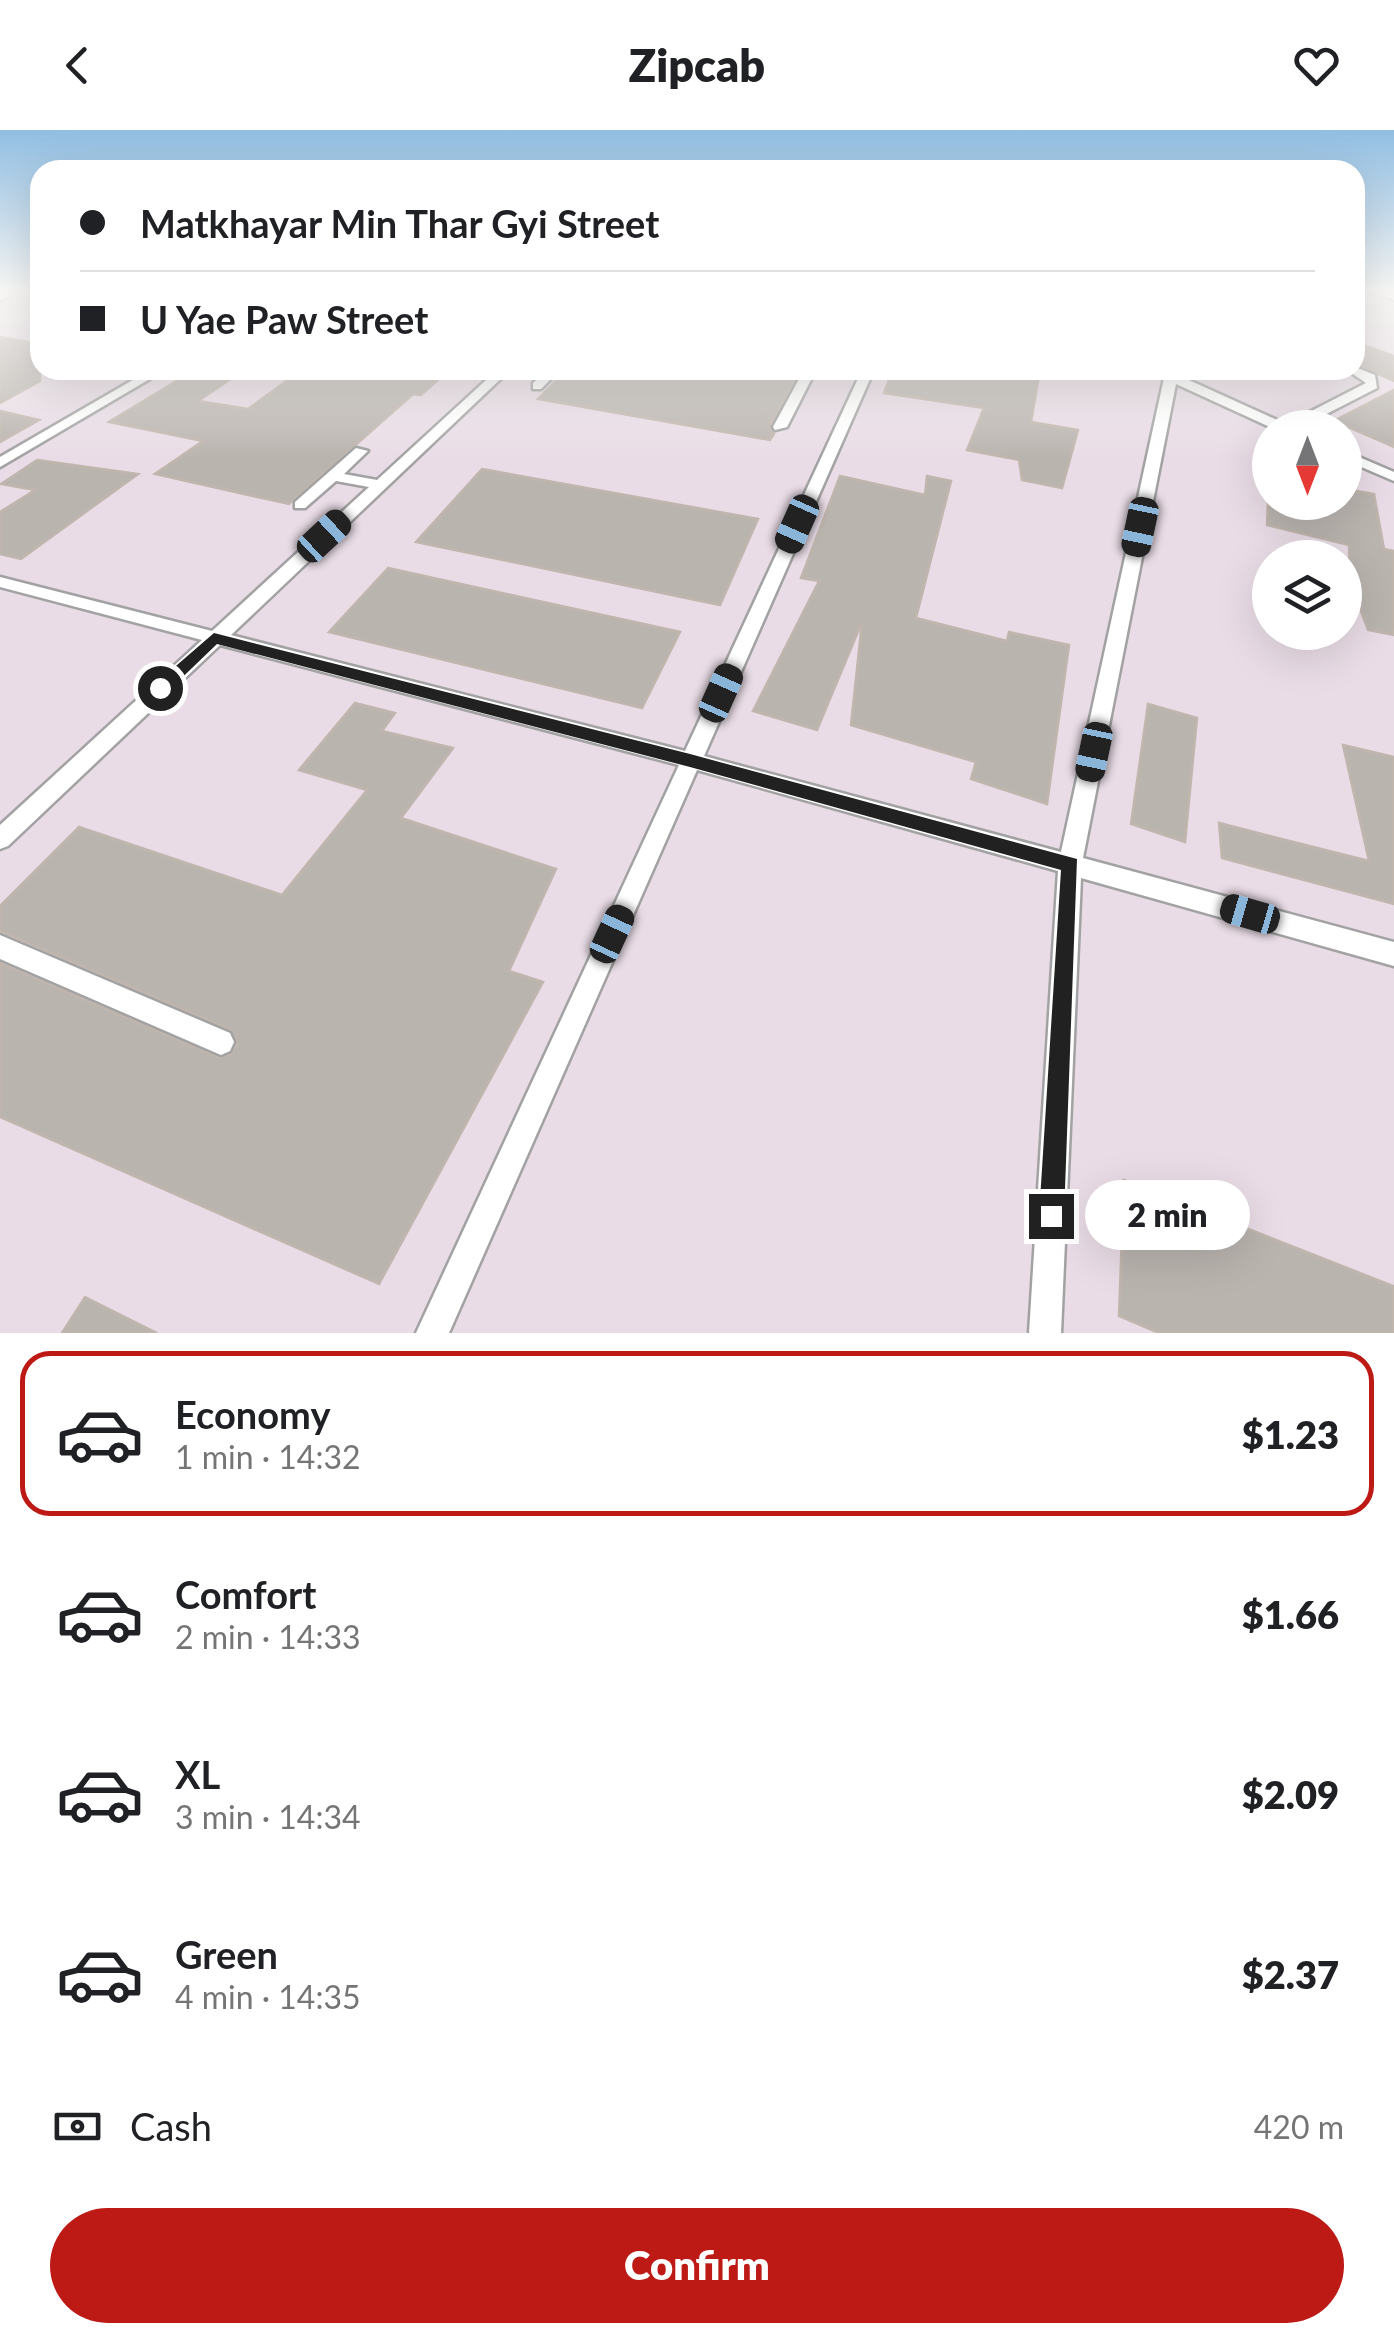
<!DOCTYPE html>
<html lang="en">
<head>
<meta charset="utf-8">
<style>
  :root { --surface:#fff; --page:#f6f6f6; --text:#202124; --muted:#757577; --line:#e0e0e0; --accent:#bd1915 }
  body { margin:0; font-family:Lato,sans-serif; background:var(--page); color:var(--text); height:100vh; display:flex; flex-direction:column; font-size:38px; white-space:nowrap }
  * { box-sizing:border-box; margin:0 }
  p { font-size:32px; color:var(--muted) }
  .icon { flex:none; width:55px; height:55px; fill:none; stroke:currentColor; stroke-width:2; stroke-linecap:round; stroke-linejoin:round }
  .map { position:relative; height:1203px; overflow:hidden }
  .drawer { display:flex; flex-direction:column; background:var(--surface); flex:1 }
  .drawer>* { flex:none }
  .banner { position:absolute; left:30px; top:30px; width:1335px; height:220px; border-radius:30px; box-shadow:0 10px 40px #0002; display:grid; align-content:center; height:220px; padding:0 50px; background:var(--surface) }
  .needle { width:65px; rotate:180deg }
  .controls { position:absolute; left:1252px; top:280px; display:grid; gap:20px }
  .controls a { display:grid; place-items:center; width:110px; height:110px; border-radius:50%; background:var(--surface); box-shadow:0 10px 40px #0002; font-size:50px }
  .end { position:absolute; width:45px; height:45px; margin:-22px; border:12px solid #212121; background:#fff; box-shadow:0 0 0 5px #fff }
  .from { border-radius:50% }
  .bubble { position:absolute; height:70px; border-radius:35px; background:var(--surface); box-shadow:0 10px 40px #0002; font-size:32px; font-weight:800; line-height:70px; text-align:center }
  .car { position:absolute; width:30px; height:60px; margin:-30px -15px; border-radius:12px; box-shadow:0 0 8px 2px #0007; background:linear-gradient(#222 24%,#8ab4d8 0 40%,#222 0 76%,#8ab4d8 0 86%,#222 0) }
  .banner b { display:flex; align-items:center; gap:35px; height:95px; font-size:38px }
  .banner b+b { border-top:2px solid var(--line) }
  .banner i { width:25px; height:25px; background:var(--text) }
  ul { padding:18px 0 0; list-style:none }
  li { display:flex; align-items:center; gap:30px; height:165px; margin:0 20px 15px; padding:0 30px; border:5px solid transparent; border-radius:30px }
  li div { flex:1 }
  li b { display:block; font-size:38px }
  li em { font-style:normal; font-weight:800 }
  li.selected { border-color:var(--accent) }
  li>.icon { width:90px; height:90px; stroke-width:1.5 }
  .pay { display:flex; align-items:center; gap:25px; height:110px; padding:0 50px; font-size:38px }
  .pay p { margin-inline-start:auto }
  .button { display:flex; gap:20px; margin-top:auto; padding:20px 50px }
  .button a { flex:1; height:115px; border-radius:60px; background:var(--accent); color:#fff; font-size:40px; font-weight:800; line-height:115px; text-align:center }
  header { display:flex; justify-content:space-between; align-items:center; height:130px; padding:0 50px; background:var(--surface); font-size:45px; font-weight:800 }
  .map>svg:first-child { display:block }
</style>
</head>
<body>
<header><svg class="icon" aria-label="back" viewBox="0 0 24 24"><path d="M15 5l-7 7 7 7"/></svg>Zipcab<svg class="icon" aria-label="heart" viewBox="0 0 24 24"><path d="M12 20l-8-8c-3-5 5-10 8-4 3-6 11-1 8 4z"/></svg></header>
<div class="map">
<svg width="1394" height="1203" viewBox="0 0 1394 1203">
  <rect width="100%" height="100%" fill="#f0eee9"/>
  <!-- industrial -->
  <path fill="#e9dce6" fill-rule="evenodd" d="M0,160H40V240H1355V160H1394V1203H0ZM1270,298H1345V372H1270ZM1270,428H1345V502H1270Z"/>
  <!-- building -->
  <g fill="#bab4af" stroke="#c1b6ad" stroke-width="2.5">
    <path d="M0,207L40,214V251L0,273Z"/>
    <path d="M1355,212L1394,226V251L1355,234Z"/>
    <path d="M195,240H244L198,271L248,279L302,240H449L421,265L413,264L289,374L155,344L203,311L109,292Z"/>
    <path d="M567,240H800L770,295L774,304L770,310L538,269Z"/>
    <path d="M893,240H1040L1031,292L1078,300L1062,358L1022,350L1019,330L967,320L984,278L884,263Z"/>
    <path d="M1394,260V317L1334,291Z"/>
    <path d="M0,281L39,290L0,312Z"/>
    <path d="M37,330L138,344L21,429L0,424V382L35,360L1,354Z"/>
    <path d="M482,339L758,389L720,475L416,412Z"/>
    <path d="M840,346L925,365L927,346L951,351L916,488L1007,511L1009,502L1069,515L1047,674L971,649L976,632L851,595L862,492L817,600L753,581L819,451L801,448Z"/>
    <path d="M1345,359L1374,364L1384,419L1394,421V505L1368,500L1350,451L1349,415L1267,395L1268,372H1345Z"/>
    <path d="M388,438L680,502L642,578L329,502Z"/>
    <path d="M355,573L395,583L382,601L453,618L401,688L556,739L509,841L543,852L379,1154L0,987V833L220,928L232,924L237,914L231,900L0,801V776L79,697L282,765L367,660L299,640Z"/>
    <path d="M1148,574L1197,588L1185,712L1131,694Z"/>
    <path d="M1343,615L1394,627V774L1222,728L1219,693L1369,731Z"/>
    <path d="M1124,1050L1393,1156L1394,1203H1159L1119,1186Z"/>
    <path d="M85,1167L157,1203H62Z"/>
  </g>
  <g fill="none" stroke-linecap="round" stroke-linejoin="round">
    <defs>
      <g id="minor">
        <path d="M7,160H21L0,170V163Z"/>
        <path d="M1370,160L1394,163V170L1371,162Z"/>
        <path d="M1355,237L1375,245L1377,258L1299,298H1272L1176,254L1083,728L1394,812V836L1081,748L1061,1203H1029L1058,741L697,640L449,1203H416L679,635L220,515L8,716L0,719V695L202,510L0,457V447L212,501L369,357L336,351L305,378H295V372L356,318L368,321L344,344L377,350L497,240H510L231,505L685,621L862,240H874L704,626L1061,722L1164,248L1150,240H1191L1180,246L1286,294L1366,253L1347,240H1355Z"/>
        <path d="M150,240H165L0,337V327Z"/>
        <path d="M547,240H560L541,259H533V253Z"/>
        <path d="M804,240H816L787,297L775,300L773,297Z"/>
        <path d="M1345,321L1394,342V351L1345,330Z"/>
        <path d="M0,805L230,903L234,912L230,921L221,925L0,829Z"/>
      </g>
    </defs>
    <!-- minor casing -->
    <use href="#minor" stroke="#a2a2a2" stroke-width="5"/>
    <!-- minor -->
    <use href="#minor" fill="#fff" fill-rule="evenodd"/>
  </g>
  <!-- sky -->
  <linearGradient id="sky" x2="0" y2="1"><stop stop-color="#91bee2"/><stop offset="0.49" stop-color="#f8f7f5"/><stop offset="1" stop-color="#f8f7f5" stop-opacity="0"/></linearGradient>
  <rect width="1394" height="328" fill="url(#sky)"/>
  <!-- route -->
  <path fill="#212121" d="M214,503L690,624L1077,729L1064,1086L1060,1095L1051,1098L1042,1095L1039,1086L1061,740L690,637L217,514L166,563H155V554Z"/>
</svg>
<div class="controls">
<a><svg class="needle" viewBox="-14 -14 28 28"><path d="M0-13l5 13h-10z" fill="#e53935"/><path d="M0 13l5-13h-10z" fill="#757577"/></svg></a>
<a><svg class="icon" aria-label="layers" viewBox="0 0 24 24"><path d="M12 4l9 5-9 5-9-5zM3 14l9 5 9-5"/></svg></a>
</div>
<i class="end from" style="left:160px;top:558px"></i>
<i class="end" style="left:1051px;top:1086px"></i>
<div class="bubble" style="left:1085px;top:1050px;width:165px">2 min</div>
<i class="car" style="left:797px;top:394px;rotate:204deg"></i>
<i class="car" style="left:1140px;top:397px;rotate:192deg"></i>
<i class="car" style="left:324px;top:406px;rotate:47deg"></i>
<i class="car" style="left:721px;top:563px;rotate:24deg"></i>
<i class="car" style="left:1094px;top:622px;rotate:192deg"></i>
<i class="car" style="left:1250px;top:784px;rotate:286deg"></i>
<i class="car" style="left:612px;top:804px;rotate:25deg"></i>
<div class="banner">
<b><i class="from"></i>Matkhayar Min Thar Gyi Street</b>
<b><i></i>U Yae Paw Street</b>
</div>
</div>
<section class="drawer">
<ul>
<li class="selected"><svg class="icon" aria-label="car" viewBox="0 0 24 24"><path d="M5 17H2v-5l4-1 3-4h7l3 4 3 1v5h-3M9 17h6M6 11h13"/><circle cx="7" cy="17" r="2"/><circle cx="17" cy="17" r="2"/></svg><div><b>Economy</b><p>1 min · 14:32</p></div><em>$1.23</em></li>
<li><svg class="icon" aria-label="car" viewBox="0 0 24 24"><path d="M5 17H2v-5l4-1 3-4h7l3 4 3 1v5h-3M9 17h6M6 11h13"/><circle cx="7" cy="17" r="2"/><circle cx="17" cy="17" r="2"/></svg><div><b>Comfort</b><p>2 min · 14:33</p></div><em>$1.66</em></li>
<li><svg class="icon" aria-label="car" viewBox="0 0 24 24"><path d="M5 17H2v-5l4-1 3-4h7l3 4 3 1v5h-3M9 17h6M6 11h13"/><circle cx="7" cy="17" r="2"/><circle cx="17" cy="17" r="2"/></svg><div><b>XL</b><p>3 min · 14:34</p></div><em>$2.09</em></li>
<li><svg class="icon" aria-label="car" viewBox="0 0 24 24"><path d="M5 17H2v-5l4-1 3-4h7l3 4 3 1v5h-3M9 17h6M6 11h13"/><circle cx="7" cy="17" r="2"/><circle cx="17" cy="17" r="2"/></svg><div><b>Green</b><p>4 min · 14:35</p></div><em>$2.37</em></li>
</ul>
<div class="pay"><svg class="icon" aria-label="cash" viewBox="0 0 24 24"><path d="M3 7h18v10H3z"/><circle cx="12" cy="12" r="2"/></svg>Cash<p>420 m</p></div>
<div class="button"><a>Confirm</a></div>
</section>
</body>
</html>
